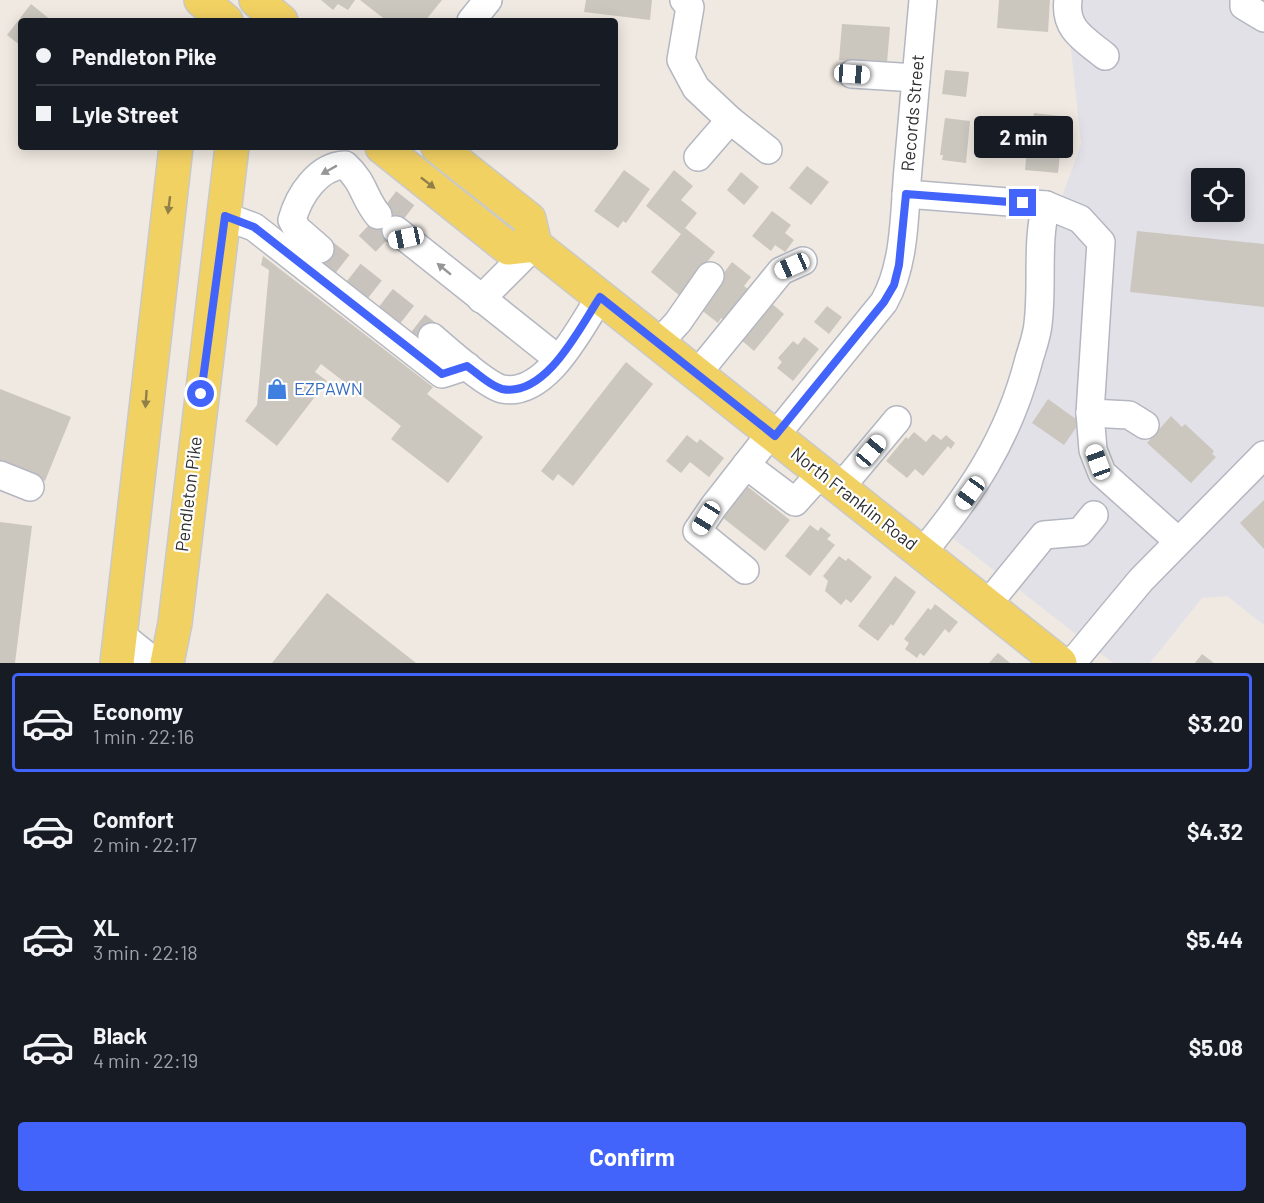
<!DOCTYPE html>
<html lang="en">
<head>
<meta charset="utf-8">
<style>
  :root { --surface:#171b24; --page:#242831; --text:#f1f3f6; --muted:#9ea1a6; --line:#363941; --accent:#4264fb }
  body { margin:0; font-family:Barlow,sans-serif; background:var(--page); color:var(--text); height:100vh; display:flex; flex-direction:column; font-size:22px; white-space:nowrap }
  * { box-sizing:border-box; margin:0 }
  p { font-size:20px; color:var(--muted) }
  .icon { flex:none; width:33px; height:33px; fill:none; stroke:currentColor; stroke-width:2; stroke-linecap:round; stroke-linejoin:round }
  .map { position:relative; height:663px; overflow:hidden }
  .drawer { display:flex; flex-direction:column; background:var(--surface); flex:1 }
  .drawer>* { flex:none }
  .top-card { position:absolute; left:18px; top:18px; width:600px; height:132px; border-radius:6px; box-shadow:0 3px 15px #0003; display:grid; align-content:center; height:132px; padding:0 18px; background:var(--surface) }
  .fabs { position:absolute; left:1191px; top:168px; display:grid; gap:12px }
  .fabs a { display:grid; place-items:center; width:54px; height:54px; border-radius:6px; background:var(--surface); box-shadow:0 3px 15px #0003; font-size:30px }
  .end { position:absolute; width:27px; height:27px; margin:-14px; border:8px solid #4264fb; background:#fff; box-shadow:0 0 0 3px #fff }
  .from { border-radius:50% }
  .bubble { position:absolute; height:42px; border-radius:6px; background:var(--surface); box-shadow:0 3px 15px #0003; font-size:20px; font-weight:700; line-height:42px; text-align:center }
  .car { position:absolute; width:18px; height:36px; margin:-18px -9px; border-radius:8px; box-shadow:0 0 4px 2px #0007; background:linear-gradient(#fff 24%,#345 0 40%,#fff 0 76%,#345 0 86%,#fff 0) }
  .top-card b { display:flex; align-items:center; gap:21px; height:57px; font-size:22px }
  .top-card b+b { border-top:2px solid var(--line) }
  .top-card i { width:15px; height:15px; background:var(--text) }
  ul { padding:10px 0 0; list-style:none }
  li { display:flex; align-items:center; gap:18px; height:99px; margin:0 12px 9px; padding:0 6px; border:3px solid transparent; border-radius:6px }
  li div { flex:1 }
  li b { display:block; font-size:22px }
  li em { font-style:normal; font-weight:700 }
  li.current { border-color:var(--accent) }
  li>.icon { width:54px; height:54px; stroke-width:1.5 }
  .action { display:flex; gap:12px; margin-top:auto; padding:12px 18px }
  .action a { flex:1; height:69px; border-radius:6px; background:var(--accent); color:#fff; font-size:24px; font-weight:700; line-height:69px; text-align:center }
  .map>svg:first-child { display:block }
</style>
</head>
<body>
<div class="map">
<svg width="1264" height="663" viewBox="0 0 1264 663">
  <rect width="100%" height="100%" fill="#efe9e1"/>
  <!-- industrial -->
  <path fill="#e3e1e8" fill-rule="evenodd" d="M1066,0H1264V625L1227,596L1202,598L1150,663H1113L937,526L1020,379L1062,197L1081,144ZM1202,178H1234V212H1202Z"/>
  <!-- building -->
  <g fill="#cbc7bf">
    <path d="M321,0H355L348,10L338,4L333,10Z"/>
    <path d="M360,0H442L425,21H387Z"/>
    <path d="M586,0H652L650,20L584,12Z"/>
    <path d="M999,0H1050L1048,32L997,28Z"/>
    <path d="M31,4L52,21H21V46L7,35Z"/>
    <path d="M842,24L890,27L887,63L839,60Z"/>
    <path d="M945,70L969,72L966,97L942,94Z"/>
    <path d="M1034,113L1060,116L1059,123H1063L1058,173L1025,170L1030,119L1033,120Z"/>
    <path d="M945,118L970,121L966,163L942,160L943,155H940Z"/>
    <path d="M807,166L829,182L811,205L789,188Z"/>
    <path d="M624,170L650,189L626,223L623,221L618,228L594,211Z"/>
    <path d="M674,170L693,186L681,200L697,213L685,228L715,252L680,296L651,272L681,234L646,206Z"/>
    <path d="M741,172L759,187L744,205L727,190Z"/>
    <path d="M772,211L791,225L785,233L794,240L785,252L775,245L771,251L752,236Z"/>
    <path d="M1137,231L1264,244V307L1130,292Z"/>
    <path d="M263,256L433,387L427,394L483,437L448,483L391,439L401,426L321,364L315,372L327,381L277,446L245,421L257,405L269,270L261,265Z"/>
    <path d="M732,262L751,277L744,286L749,290L725,321L721,318L718,323L700,309L702,302Z"/>
    <path d="M771,303L784,314L754,351L740,339Z"/>
    <path d="M827,306L842,317L829,334L814,322Z"/>
    <path d="M804,337L819,349L793,381L777,368L782,362L778,358L793,341L798,345Z"/>
    <path d="M626,362L653,384L573,486L558,474L553,481L541,471Z"/>
    <path d="M0,389L71,417L45,481L0,463Z"/>
    <path d="M1048,399L1080,422L1064,445L1032,423Z"/>
    <path d="M1171,416L1182,427L1185,424L1214,451L1212,454L1216,457L1191,483L1147,443Z"/>
    <path d="M914,432L926,442L933,434L941,440L946,435L955,443L951,449L948,446L923,476L915,469L907,478L886,461L906,437L908,439Z"/>
    <path d="M687,435L697,443L700,439L724,458L709,477L690,462L681,473L666,461Z"/>
    <path d="M743,483L790,520L765,551L718,514Z"/>
    <path d="M1264,500V549L1240,523Z"/>
    <path d="M0,522L32,526L15,663H0Z"/>
    <path d="M810,525L818,531L821,527L831,535L827,539L835,545L810,576L785,556Z"/>
    <path d="M839,556L846,561L848,558L872,577L851,603L846,599L841,605L825,591L828,581L823,576Z"/>
    <path d="M895,576L916,592L893,626L891,624L878,641L858,626Z"/>
    <path d="M327,593L416,663H272Z"/>
    <path d="M935,604L958,622L949,633L945,629L924,656L920,653L917,658L905,649L909,643L904,639L928,608L931,610Z"/>
    <path d="M998,653L1010,663H989Z"/>
    <path d="M1202,654L1214,663H1195Z"/>
  </g>
  <g fill="none" stroke-linecap="round" stroke-linejoin="round">
    <!-- minor-tunnel -->
    <g stroke="#c8c4bd" stroke-width="27" stroke-dasharray="27 14" stroke-linecap="butt">
      <path d="M388,202L406,216"/>
      <path d="M368,226L385,242"/>
      <path d="M320,249L432,337"/>
    </g>
    <defs>
      <g id="minor">
        <path d="M684,0L690,7L681,60L696,88L730,120"/>
        <path d="M1068,0C1064,29 1084,39 1105,56"/>
        <path d="M1244,0V6L1264,18"/>
        <path d="M471,21L488,0"/>
        <path d="M852,74L916,78"/>
        <path d="M698,157L730,120L768,150"/>
        <path d="M906,194L1046,205"/>
        <path d="M224,216L254,227L442,374L467,366"/>
        <path d="M396,230L558,359"/>
        <path d="M320,249L297,229L292,220C299,195 318,166 345,165C365,183 363,197 378,215"/>
        <path d="M481,299L535,245"/>
        <path d="M432,337C446,349 486,385 502,389C546,398 580,328 600,297"/>
        <path d="M658,344L678,322L710,276"/>
        <path d="M697,374L781,271L803,261"/>
        <path d="M1090,413L1129,415L1145,425"/>
        <path d="M775,436L884,302C906,263 904,212 908,169C913,112 918,56 923,0"/>
        <path d="M746,465L795,502L821,473"/>
        <path d="M0,475L30,487"/>
        <path d="M840,488L897,420"/>
        <path d="M922,553C971,494 1008,439 1028,363C1031,351 1037,337 1038,324C1043,284 1036,244 1046,205L1080,219L1101,242L1090,413L1093,450L1102,473L1178,541"/>
        <path d="M745,570L697,531L714,506L771,433"/>
        <path d="M987,605L1044,535L1080,532L1094,515"/>
        <path d="M120,634L156,663"/>
        <path d="M1072,663L1141,580L1264,455"/>
      </g>
      <g id="major">
        <path d="M201,0L226,21"/>
        <path d="M256,0L281,21"/>
        <path d="M382,147L508,248L535,245"/>
        <path d="M438,147L529,219L535,245L1060,663"/>
        <path d="M117,663L176,147"/>
        <path d="M167,663L175,623L232,147"/>
      </g>
    </defs>
    <!-- minor casing -->
    <use href="#minor" stroke="#b4b7c1" stroke-width="30"/>
    <!-- major casing -->
    <use href="#major" stroke="#c9c9c9" stroke-width="36"/>
    <!-- minor -->
    <use href="#minor" stroke="#fff" stroke-width="27"/>
    <!-- major -->
    <use href="#major" stroke="#f2d163" stroke-width="33"/>
  </g>
  <!-- one-way arrows -->
  <defs><path id="oneway-solid" d="M-6-.8H1V-3.2L6.5 0L1 3.2V.8H-6Z" transform="scale(1.5)"/></defs>
  <g fill="#969696">
    <use href="#oneway-solid" transform="translate(329 170) rotate(151)"/>
    <use href="#oneway-solid" transform="translate(444 269) rotate(-141)"/>
  </g>
  <g fill="#908048">
    <use href="#oneway-solid" transform="translate(428 183) rotate(38)"/>
    <use href="#oneway-solid" transform="translate(169 205) rotate(97)"/>
    <use href="#oneway-solid" transform="translate(146 399) rotate(94)"/>
  </g>
  <g fill="none" stroke-linecap="round" stroke-linejoin="round">
    <!-- route -->
    <path stroke="#4264fb" stroke-width="8" d="M201,394L225,216L254,227L442,374L467,366C477,373 490,386 502,389C546,398 580,327 600,297L775,436L884,302L894,285L899,265L906,194L1023,203"/>
  </g>
  <!-- icons -->
  <defs>
    <symbol id="shop-bare" viewBox="-9 -9 18 18"><path d="M-5-2.5h2.3a2.7 3.5 0 0 1 5.4 0H5L5.5 6h-11ZM-1.5-2.5h3a1.5 2.3 0 0 0-3 0Z" fill="#3f7fe0" stroke="#fff" stroke-width="2.5" paint-order="stroke"/></symbol>
  </defs>
  <g fill-rule="evenodd">
    <use href="#shop-bare" x="262" y="374" width="30" height="30"/>
  </g>
  <g text-anchor="middle" stroke-width="4.5" stroke-linejoin="round" paint-order="stroke">
    <!-- street labels -->
    <g font-size="18" fill="#2e2e2e" stroke="#fff">
      <text transform="translate(913 113) rotate(-85)" y="6">Records Street</text>
      <text transform="translate(189 494) rotate(-83)" y="6">Pendleton Pike</text>
      <text transform="translate(854 499) rotate(38)" y="6">North Franklin Road</text>
    </g>
    <!-- shop labels -->
    <g font-size="18" fill="#366cbe" stroke="#fff" text-anchor="start">
      <text x="294" y="395">EZPAWN</text>
    </g>
  </g>
</svg>
<div class="fabs">
<a><svg class="icon" aria-label="locate" viewBox="0 0 24 24"><circle cx="12" cy="12" r="6"/><path d="M12 2v4M12 18v4M2 12h4M18 12h4"/></svg></a>
</div>
<i class="end from" style="left:201px;top:394px"></i>
<i class="end" style="left:1023px;top:203px"></i>
<div class="bubble" style="left:974px;top:116px;width:99px">2 min</div>
<i class="car" style="left:852px;top:74px;rotate:94deg"></i>
<i class="car" style="left:406px;top:238px;rotate:258deg"></i>
<i class="car" style="left:792px;top:266px;rotate:246deg"></i>
<i class="car" style="left:871px;top:451px;rotate:40deg"></i>
<i class="car" style="left:1098px;top:462px;rotate:340deg"></i>
<i class="car" style="left:970px;top:493px;rotate:216deg"></i>
<i class="car" style="left:706px;top:518px;rotate:212deg"></i>
<div class="top-card">
<b><i class="from"></i>Pendleton Pike</b>
<b><i></i>Lyle Street</b>
</div>
</div>
<section class="drawer">
<ul>
<li class="current"><svg class="icon" aria-label="car" viewBox="0 0 24 24"><path d="M5 17H2v-5l4-1 3-4h7l3 4 3 1v5h-3M9 17h6M6 11h13"/><circle cx="7" cy="17" r="2"/><circle cx="17" cy="17" r="2"/></svg><div><b>Economy</b><p>1 min · 22:16</p></div><em>$3.20</em></li>
<li><svg class="icon" aria-label="car" viewBox="0 0 24 24"><path d="M5 17H2v-5l4-1 3-4h7l3 4 3 1v5h-3M9 17h6M6 11h13"/><circle cx="7" cy="17" r="2"/><circle cx="17" cy="17" r="2"/></svg><div><b>Comfort</b><p>2 min · 22:17</p></div><em>$4.32</em></li>
<li><svg class="icon" aria-label="car" viewBox="0 0 24 24"><path d="M5 17H2v-5l4-1 3-4h7l3 4 3 1v5h-3M9 17h6M6 11h13"/><circle cx="7" cy="17" r="2"/><circle cx="17" cy="17" r="2"/></svg><div><b>XL</b><p>3 min · 22:18</p></div><em>$5.44</em></li>
<li><svg class="icon" aria-label="car" viewBox="0 0 24 24"><path d="M5 17H2v-5l4-1 3-4h7l3 4 3 1v5h-3M9 17h6M6 11h13"/><circle cx="7" cy="17" r="2"/><circle cx="17" cy="17" r="2"/></svg><div><b>Black</b><p>4 min · 22:19</p></div><em>$5.08</em></li>
</ul>
<div class="action"><a>Confirm</a></div>
</section>
</body>
</html>
